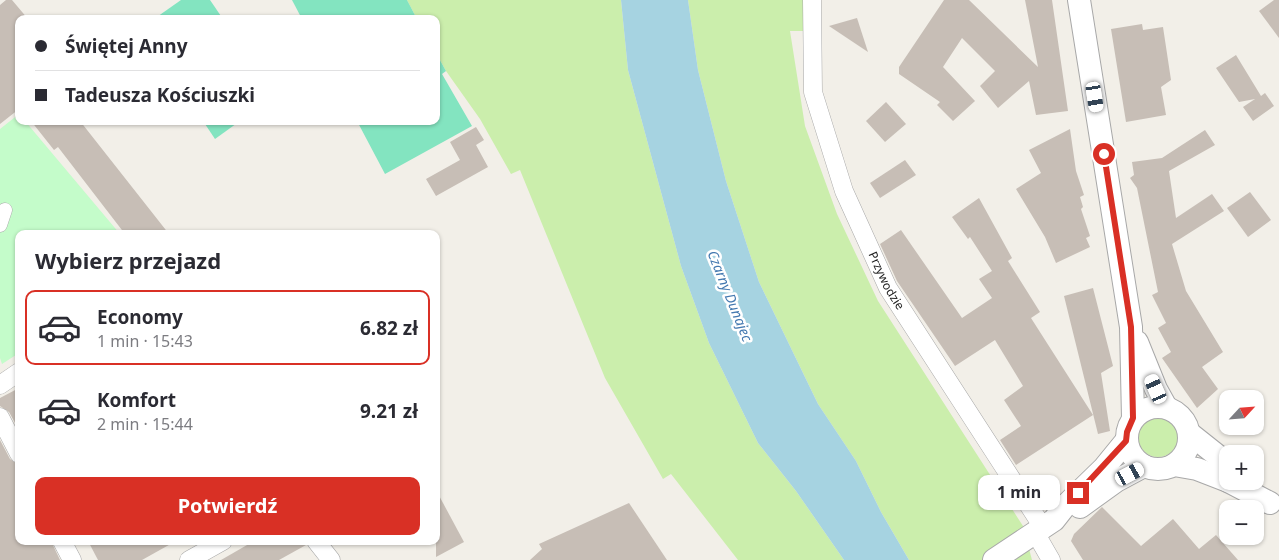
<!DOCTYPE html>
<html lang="pl">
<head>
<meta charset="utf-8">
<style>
  :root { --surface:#fff; --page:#f2f2f3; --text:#2b2b33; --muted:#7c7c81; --line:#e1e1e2; --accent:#d93025 }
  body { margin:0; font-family:"Noto Sans",sans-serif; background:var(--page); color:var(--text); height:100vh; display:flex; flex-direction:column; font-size:19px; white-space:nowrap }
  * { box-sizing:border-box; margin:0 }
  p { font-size:16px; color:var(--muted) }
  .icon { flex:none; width:28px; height:28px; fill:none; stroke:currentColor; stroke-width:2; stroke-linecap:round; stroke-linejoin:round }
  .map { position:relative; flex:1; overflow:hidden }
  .details { position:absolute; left:15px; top:230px; width:425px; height:315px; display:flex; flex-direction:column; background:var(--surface); border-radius:10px; box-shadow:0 1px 4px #0004 }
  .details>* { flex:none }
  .top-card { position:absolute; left:15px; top:15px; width:425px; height:110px; border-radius:10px; box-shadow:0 1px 4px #0004; display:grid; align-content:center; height:110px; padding:0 20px; background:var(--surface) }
  .needle { width:32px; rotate:64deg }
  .buttons { position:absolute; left:1219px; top:390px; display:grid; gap:10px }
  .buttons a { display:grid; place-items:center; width:45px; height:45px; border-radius:10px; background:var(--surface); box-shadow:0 1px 4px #0004; font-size:25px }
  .end { position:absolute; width:22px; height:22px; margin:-11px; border:6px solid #d93025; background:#fff; box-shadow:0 0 0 2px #fff }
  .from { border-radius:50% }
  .bubble { position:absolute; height:35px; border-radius:10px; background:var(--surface); box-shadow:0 1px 4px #0004; font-size:16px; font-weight:700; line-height:35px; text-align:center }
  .car { position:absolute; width:15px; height:30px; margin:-15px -8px; border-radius:6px; box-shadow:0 0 4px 1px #0007; background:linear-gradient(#fff 24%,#345 0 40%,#fff 0 76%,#345 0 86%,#fff 0) }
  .top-card b { display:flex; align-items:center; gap:18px; height:48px; font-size:19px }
  .top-card b+b { border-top:1px solid var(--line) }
  .top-card i { width:12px; height:12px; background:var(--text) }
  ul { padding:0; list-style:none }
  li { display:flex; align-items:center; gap:15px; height:75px; margin:0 10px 8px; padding:0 10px; border:2px solid transparent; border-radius:10px }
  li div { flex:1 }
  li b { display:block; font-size:19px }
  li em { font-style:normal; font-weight:700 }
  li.on { border-color:var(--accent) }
  li>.icon { width:45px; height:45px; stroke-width:1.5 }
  h2 { padding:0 20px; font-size:22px; line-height:60px }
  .button { display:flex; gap:10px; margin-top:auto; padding:10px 20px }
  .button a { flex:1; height:58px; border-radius:10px; background:var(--accent); color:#fff; font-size:20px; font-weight:700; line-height:58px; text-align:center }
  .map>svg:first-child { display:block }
</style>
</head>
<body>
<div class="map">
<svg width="1279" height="560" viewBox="0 0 1279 560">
  <rect width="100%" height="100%" fill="#f2efe8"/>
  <!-- grass -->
  <g fill="#cbeeac">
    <path d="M407,0H621L628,70L681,266L709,343L758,443L796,491L844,560H738L671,474L663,479L605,378L520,170L511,174L480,119L446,71L436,53V19H417Z"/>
    <path d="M688,0H806L807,31H790L805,126L837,214L878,301L1023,526L1032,560H909L881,512L856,461L818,404L759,282L726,181L698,70Z"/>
    <circle cx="1158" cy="437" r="20"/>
  </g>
  <!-- park -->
  <path fill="#c4fcca" d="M19,114V121H25L120,234H19V353L2,364L0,358V129Z"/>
  <!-- pitch -->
  <g fill="#83e4c0">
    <path d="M181,0H210L223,19H154Z"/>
    <path d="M292,0H407L417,19H302Z"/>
    <path d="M436,53L446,71L442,74L472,126L385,174L357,121H436Z"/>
    <path d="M203,121H240L215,139Z"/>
  </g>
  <!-- water -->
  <path fill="#a6d3e1" d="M621,0H688L698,70L726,181L759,282L818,404L856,461L881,512L909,560H844L796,491L758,443L709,343L681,266L628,70Z"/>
  <!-- building -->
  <g fill="#c7beb6">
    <path d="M6,0H12L28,19H19V109L0,124V5Z"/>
    <path d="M944,0H969L1038,67L1025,0H1052L1068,111L1036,115L1029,81L998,108L980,86L995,71L962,38L943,67L975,101L953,121L937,105L940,102L899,74V67Z"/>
    <path d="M1274,0H1279V38L1259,11Z"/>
    <path d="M857,18L868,52L829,26Z"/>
    <path d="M1142,24L1143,30L1163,27L1171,80L1161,87L1166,115L1126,122L1111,29Z"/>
    <path d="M1236,55L1261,96L1265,93L1274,106L1253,121L1243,107L1255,99L1239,102L1216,68Z"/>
    <path d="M886,102L906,124L885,142L866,121Z"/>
    <path d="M31,121H80L169,234H125L58,147L54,150Z"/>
    <path d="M476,127L484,140L476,145L488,167L436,196L426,179L460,160L450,142Z"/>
    <path d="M1070,129L1076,171L1084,195L1080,197L1083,207L1081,209L1090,236L1086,238L1090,247L1056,263L1045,237L1016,189L1041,173L1029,150Z"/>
    <path d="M1205,130L1215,145L1169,171L1176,218L1212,194L1224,211L1172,244L1186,291L1223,352L1202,367L1218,389L1197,408L1162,358L1171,352L1158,328L1166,323L1152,295L1158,292L1137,188L1130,178L1134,175L1132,162L1162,158Z"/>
    <path d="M905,160L916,175L880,198L870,183Z"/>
    <path d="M1250,192L1271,220L1248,237L1227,208Z"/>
    <path d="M979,198L1012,258L1008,261L1040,312L1031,318L1093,415L1016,465L1000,440L1021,426L1004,400L1023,386L995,340L955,366L897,281L880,244L901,230L962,318L992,298L979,279L992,271L970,237L968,239L952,217Z"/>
    <path d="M1093,288L1113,366L1101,373L1110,431L1098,434L1064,296Z"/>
    <path d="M19,388V430L9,412L0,406V398Z"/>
    <path d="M0,440L10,459L19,465V541H51L60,560H0Z"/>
    <path d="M436,490L464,542L436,557Z"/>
    <path d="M629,503L667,560H530L542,549L539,544Z"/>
    <path d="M1102,507L1141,546L1173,519L1199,549L1216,535L1238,560H1083L1071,541L1074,534Z"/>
    <path d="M88,541H176L142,560H98Z"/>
    <path d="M254,541H306V545L279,560H221Z"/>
  </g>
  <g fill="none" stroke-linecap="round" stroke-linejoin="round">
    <defs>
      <path id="pedestrian" d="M0,225L5,210"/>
      <g id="minor">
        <path id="s1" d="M812,0L813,92L844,191L888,288L1044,529"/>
        <path d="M0,385L19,372"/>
        <path d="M0,417L19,454"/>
        <path d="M1036,534L1051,560"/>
        <path d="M62,541L72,560"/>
        <path d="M316,541L331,560"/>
        <path d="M189,560L223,541"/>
      </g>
      <g id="tertiary">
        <path d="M1079,0L1131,327L1133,418"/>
        <path d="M1137,342L1156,389L1166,407"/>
        <circle cx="1158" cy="438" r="31"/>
        <path d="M1189,433L1228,464"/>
        <path d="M1174,465L1197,469L1228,481"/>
        <path d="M1228,481L1270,503"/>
        <path d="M1080,507L1116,481L1144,466"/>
        <path d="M994,560L1054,520L1065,506L1104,468L1126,441"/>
      </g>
    </defs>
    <!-- pedestrian casing -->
    <use href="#pedestrian" stroke="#a8a8a8" stroke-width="15"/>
    <!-- minor casing -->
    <use href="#minor" stroke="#a8a8a8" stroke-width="19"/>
    <!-- tertiary casing -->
    <use href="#tertiary" stroke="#a8a8a8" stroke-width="24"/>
    <!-- pedestrian -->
    <use href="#pedestrian" stroke="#fff" stroke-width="14"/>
    <!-- minor -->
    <use href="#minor" stroke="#fff" stroke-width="18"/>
    <!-- tertiary -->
    <use href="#tertiary" stroke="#fff" stroke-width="22"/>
  </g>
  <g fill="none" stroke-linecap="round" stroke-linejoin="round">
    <!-- route -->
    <path stroke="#d93025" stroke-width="6" d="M1078,493L1126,441L1127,432L1133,418L1131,327L1104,154"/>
  </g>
  <g text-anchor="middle" stroke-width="5" stroke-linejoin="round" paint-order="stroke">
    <!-- street labels -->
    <g font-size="12" fill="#212121" stroke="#fff">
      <text dy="4" stroke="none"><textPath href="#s1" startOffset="295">Przywodzie</textPath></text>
    </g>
    <!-- water labels -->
    <g font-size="14" font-style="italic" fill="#4479b0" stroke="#fff">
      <text transform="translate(730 296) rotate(68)" y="5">Czarny Dunajec</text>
    </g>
  </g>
</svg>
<div class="buttons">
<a><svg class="needle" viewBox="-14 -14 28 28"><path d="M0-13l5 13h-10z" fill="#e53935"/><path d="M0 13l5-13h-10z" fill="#7c7c81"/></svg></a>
<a>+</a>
<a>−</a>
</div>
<i class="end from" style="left:1104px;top:154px"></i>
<i class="end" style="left:1078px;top:493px"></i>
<div class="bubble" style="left:978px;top:475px;width:82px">1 min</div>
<i class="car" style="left:1095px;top:97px;rotate:171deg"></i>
<i class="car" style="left:1156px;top:389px;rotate:336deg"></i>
<i class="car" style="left:1130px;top:474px;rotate:62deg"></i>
<div class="top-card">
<b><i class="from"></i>Świętej Anny</b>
<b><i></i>Tadeusza Kościuszki</b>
</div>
<section class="details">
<h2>Wybierz przejazd</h2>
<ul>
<li class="on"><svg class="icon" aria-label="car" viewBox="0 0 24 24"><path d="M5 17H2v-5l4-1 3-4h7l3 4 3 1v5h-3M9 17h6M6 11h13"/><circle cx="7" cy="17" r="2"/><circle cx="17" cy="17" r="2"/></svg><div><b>Economy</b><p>1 min · 15:43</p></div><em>6.82 zł</em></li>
<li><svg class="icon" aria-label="car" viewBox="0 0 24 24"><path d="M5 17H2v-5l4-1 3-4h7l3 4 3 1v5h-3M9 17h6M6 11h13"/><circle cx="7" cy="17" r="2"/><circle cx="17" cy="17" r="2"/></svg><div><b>Komfort</b><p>2 min · 15:44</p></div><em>9.21 zł</em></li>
</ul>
<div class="button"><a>Potwierdź</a></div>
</section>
</div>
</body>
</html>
